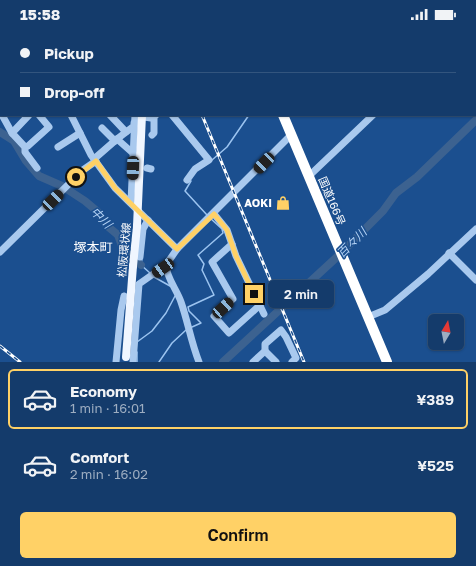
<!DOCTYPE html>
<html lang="en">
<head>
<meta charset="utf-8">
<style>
  :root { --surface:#143b6b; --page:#214673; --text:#f1f3f6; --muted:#9dadc1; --line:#33557e; --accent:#ffd166 }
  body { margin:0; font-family:"Golos Text","Noto Sans JP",sans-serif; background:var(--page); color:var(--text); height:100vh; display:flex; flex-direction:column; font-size:15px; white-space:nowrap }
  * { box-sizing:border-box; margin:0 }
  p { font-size:13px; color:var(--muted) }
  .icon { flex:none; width:22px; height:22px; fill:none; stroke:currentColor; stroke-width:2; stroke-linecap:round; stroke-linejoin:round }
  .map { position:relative; height:334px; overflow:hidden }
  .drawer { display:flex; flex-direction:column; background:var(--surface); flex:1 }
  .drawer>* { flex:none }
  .top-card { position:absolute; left:0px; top:0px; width:476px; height:88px; box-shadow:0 1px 3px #0004,0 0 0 1px var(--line); display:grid; align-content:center; height:88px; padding:0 20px; background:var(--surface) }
  .needle { width:26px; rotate:10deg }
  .tools { position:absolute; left:428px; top:286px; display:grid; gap:8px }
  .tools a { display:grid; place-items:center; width:36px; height:36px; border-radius:6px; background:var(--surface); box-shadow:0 1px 3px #0004,0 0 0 1px var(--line); font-size:20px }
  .end { position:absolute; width:18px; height:18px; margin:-9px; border:5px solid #ffd166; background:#111; box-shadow:0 0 0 2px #111 }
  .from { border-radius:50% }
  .bubble { position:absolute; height:28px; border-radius:6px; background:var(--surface); box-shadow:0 1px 3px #0004,0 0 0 1px var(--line); font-size:13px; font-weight:600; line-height:28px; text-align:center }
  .car { position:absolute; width:12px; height:24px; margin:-12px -6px; border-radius:5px; box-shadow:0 0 3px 1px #0007; background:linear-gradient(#222 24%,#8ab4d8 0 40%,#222 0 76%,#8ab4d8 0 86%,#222 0) }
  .top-card b { display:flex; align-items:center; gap:14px; height:38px; font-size:15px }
  .top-card b+b { border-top:1px solid var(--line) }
  .top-card i { width:10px; height:10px; background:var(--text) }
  ul { padding:7px 0 0; list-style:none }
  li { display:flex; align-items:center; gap:12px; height:60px; margin:0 8px 6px; padding:0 12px; border:2px solid transparent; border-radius:6px }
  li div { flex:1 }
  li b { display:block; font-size:15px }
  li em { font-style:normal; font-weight:600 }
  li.active { border-color:var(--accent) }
  li>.icon { width:36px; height:36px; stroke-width:1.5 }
  .action { display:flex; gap:8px; margin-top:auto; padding:8px 20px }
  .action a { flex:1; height:46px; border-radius:6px; background:var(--accent); color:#111; font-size:16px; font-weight:600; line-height:46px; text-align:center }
  .status { display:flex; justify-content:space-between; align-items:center; height:28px; padding:0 20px; background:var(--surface); direction:ltr }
  .status svg { height:11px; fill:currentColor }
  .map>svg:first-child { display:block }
</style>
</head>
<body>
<div class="status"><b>15:58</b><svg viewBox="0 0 49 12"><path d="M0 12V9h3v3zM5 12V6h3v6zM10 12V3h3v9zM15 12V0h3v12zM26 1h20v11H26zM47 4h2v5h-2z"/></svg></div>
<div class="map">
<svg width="476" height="334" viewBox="0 0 476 334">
  <rect width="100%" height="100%" fill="#1b4f8f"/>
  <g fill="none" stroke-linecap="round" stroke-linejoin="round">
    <!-- stream -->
    <g stroke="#9cc4f0" stroke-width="1.5">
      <path d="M212,132L227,119L249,87"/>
      <path d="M191,153L185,163L207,187"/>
      <path d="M142,231L141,237L150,245"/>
      <path d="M154,249L170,258"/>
      <path d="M192,299L201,295L189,283L188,279L214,267L202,242L204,236L198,227L223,205L222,201L210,190"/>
      <path d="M137,314L152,303L166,285L175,268"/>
      <path d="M137,334V324"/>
      <path d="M159,334L172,315L186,302"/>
    </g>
    <!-- river -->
    <g stroke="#3c6290" stroke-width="8">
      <path d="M0,104L14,113L26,133L39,148L62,158L85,173L98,184L106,197L118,207L124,223L141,237"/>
      <path d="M223,334L338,228L383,183L396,165L417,149L476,92"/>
    </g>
    <!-- minor -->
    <g stroke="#a9c9ee" stroke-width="7">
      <path d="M148,0V1"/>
      <path d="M299,0L300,1"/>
      <path d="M339,0L340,1"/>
      <path d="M386,0L387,1"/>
      <path d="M418,0L419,1"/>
      <path d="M450,0L451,1"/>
      <path d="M469,0V1"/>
      <path d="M36,1V0"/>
      <path d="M99,1L101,0"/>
      <path d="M133,1L134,0"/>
      <path d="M254,1L256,0"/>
      <path d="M348,1L349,0"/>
      <path d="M475,7L476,9"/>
      <path d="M0,30H1"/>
      <path d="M2,87L12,105"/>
      <path d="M29,87L12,105L25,119V124L37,140"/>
      <path d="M71,87L91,127L115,160L177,221"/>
      <path d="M110,87L126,104"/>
      <path d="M172,87L209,132L195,141L187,152"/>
      <path d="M137,88L151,90L156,87"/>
      <path d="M134,95V98L117,111L135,127"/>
      <path d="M102,100L115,113"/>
      <path d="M152,107L154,105V89"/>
      <path d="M25,119L28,118L49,99L39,87"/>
      <path d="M58,119L80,105"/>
      <path d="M94,131L117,111"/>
      <path d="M147,140L151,141"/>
      <path d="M309,148L373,87"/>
      <path d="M131,174L135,87"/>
      <path d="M214,186L227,202L236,228L264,286"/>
      <path d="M232,216L212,234L233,271L214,288L229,305L260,277"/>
      <path d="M0,224L83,142L96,133"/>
      <path d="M449,225L476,252"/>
      <path d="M140,229L143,201L148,192"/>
      <path d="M368,289L385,282L428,246L476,201"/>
      <path d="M265,323L276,334"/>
      <path d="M116,334L121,282L124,268"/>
      <path d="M133,334L139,256L166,237"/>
      <path d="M199,334C191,314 188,294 181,274C177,262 166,249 166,237L177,221L291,107"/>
      <path d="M253,334L265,323V316L281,302L286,309L296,330L292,334"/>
    </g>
    <!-- major -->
    <g stroke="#f0f6ff" stroke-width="8">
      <path d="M139,0V1"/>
      <path d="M133,238L137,198"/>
    </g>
    <!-- highway -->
    <g stroke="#fff" stroke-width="10">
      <path d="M246,0L247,1"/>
      <path d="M283,87L387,334"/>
    </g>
    <defs>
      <g id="rail">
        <path d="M169,0L170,1"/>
        <path d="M202,87L304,334"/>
        <path d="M0,318L20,334"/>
      </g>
    </defs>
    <!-- rail casing -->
    <use href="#rail" stroke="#fff" stroke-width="3"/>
    <!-- rail -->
    <use href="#rail" stroke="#1b4f8f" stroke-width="1.5" stroke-dasharray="4.5" stroke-linecap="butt"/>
    <!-- major-bridge -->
    <g stroke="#f0f6ff" stroke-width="8">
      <path d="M137,198L142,87"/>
      <path d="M126,329L133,238"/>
    </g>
  </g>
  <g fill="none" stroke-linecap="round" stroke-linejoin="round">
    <!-- route -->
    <path stroke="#ffd166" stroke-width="5" d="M76,149L96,133L115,160L177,221L214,186L227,202L236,228L254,266"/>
  </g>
  <!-- icons -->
  <defs>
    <symbol id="shop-bare" viewBox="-9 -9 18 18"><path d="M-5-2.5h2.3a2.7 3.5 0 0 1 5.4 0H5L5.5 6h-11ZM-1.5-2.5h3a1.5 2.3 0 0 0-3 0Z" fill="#ffd166" stroke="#1b4f8f" stroke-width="2.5" paint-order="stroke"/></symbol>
  </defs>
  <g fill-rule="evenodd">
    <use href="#shop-bare" x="273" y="165" width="20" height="20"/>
  </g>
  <g text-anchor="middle" stroke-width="3" stroke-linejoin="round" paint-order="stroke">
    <!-- street labels -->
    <g font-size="11" fill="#fff" stroke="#1b4f8f">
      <text transform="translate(332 173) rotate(67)" y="4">国道166号</text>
      <text transform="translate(124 222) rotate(-85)" y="4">松阪環状線</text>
    </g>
    <!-- poi labels -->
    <g font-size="11" font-weight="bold" fill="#fff" stroke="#1b4f8f" text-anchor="end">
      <text x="272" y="179">AOKI</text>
    </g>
    <!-- water labels -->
    <g font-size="12" font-style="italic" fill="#b5d3f5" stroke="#1b4f8f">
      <text transform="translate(101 190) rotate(45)" y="4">中川</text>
      <text transform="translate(352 215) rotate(-45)" y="4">百々川</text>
    </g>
    <!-- quarter labels -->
    <g font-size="13" fill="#fff" stroke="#1b4f8f">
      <text x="93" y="224">塚本町</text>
    </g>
  </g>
</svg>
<div class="tools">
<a><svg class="needle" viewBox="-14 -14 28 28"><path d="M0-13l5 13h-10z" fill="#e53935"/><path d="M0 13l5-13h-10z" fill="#9dadc1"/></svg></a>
</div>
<i class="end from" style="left:76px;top:149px"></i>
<i class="end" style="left:254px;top:266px"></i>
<div class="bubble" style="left:268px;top:252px;width:66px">2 min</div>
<i class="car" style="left:264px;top:135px;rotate:224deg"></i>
<i class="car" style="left:133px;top:140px;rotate:182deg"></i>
<i class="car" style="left:53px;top:172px;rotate:46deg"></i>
<i class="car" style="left:163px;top:240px;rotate:236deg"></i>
<i class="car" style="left:223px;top:280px;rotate:48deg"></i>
<div class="top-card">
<b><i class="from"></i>Pickup</b>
<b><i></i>Drop-off</b>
</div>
</div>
<section class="drawer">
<ul>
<li class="active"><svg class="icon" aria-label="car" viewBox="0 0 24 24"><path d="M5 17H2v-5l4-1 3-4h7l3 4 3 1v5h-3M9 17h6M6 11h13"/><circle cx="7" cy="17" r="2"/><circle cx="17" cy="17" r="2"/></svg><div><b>Economy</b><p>1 min · 16:01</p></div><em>¥389</em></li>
<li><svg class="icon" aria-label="car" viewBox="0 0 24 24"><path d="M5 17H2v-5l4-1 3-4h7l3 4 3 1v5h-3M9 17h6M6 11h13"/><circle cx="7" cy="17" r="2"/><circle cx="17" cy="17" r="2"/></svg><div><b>Comfort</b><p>2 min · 16:02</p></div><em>¥525</em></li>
</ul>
<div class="action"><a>Confirm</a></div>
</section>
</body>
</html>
